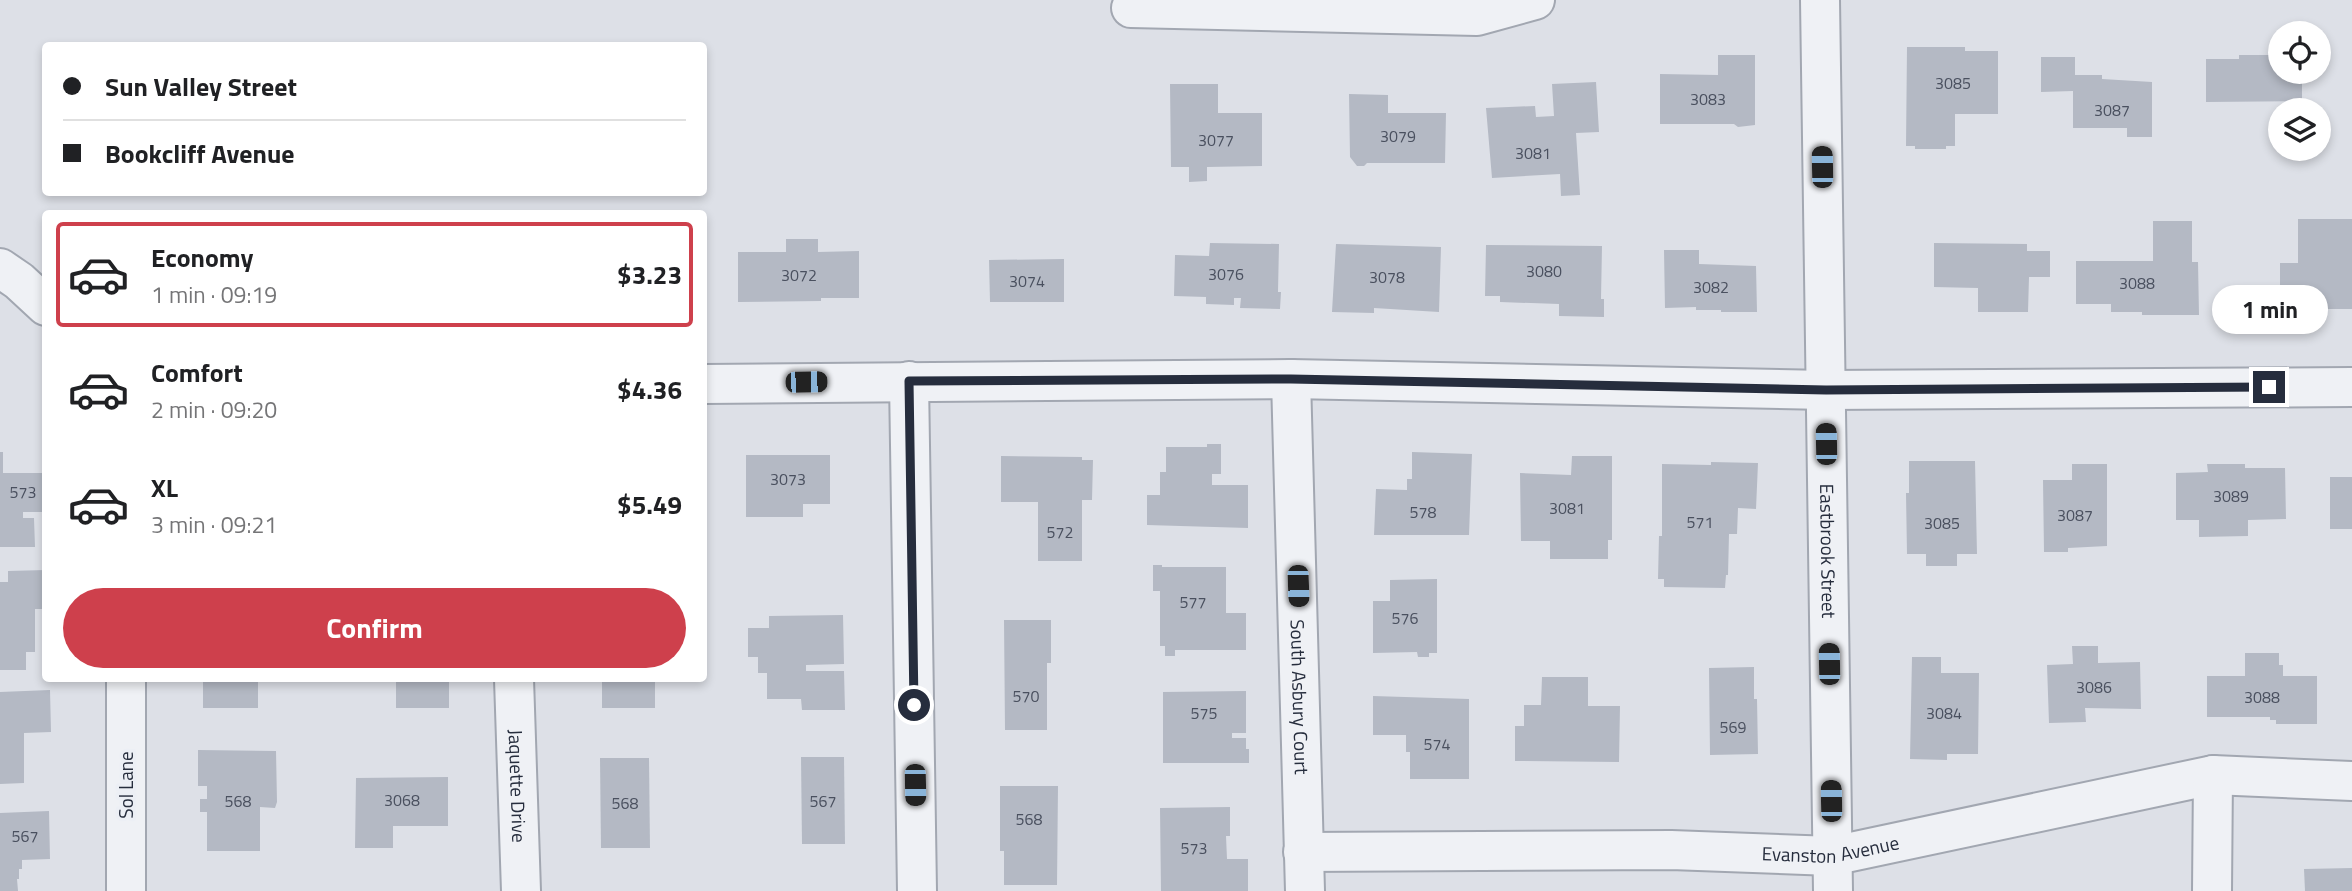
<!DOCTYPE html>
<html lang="en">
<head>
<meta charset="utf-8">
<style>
  :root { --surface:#fff; --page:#f6f6f6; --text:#202124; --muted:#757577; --line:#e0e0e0; --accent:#ce404c }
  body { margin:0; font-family:"Titillium Web",sans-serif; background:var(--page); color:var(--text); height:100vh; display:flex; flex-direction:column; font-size:26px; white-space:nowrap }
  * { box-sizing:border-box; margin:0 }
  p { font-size:23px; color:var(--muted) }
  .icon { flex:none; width:38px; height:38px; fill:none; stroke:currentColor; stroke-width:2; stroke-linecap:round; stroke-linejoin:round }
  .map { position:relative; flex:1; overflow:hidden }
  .drawer { position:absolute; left:42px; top:210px; width:665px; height:472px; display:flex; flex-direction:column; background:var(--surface); border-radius:7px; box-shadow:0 4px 10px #0003 }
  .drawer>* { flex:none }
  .guide { position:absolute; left:42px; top:42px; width:665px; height:154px; border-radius:7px; box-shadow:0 4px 10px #0003; display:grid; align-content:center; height:154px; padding:0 21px; background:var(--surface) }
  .buttons { position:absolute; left:2268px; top:21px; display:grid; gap:14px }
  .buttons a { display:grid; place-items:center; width:63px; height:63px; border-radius:50%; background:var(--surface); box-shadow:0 4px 10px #0003; font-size:35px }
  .end { position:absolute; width:32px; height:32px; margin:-16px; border:9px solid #262d3d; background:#fff; box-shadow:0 0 0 4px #fff }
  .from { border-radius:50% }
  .bubble { position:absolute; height:49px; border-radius:24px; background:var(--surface); box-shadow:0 4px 10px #0003; font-size:23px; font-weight:700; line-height:49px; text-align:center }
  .car { position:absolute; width:21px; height:42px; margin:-21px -10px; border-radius:9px; box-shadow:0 0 5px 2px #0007; background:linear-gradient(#222 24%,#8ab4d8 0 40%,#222 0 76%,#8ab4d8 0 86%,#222 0) }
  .guide b { display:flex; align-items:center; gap:24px; height:66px; font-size:26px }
  .guide b+b { border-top:2px solid var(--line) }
  .guide i { width:18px; height:18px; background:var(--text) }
  ul { padding:12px 0 0; list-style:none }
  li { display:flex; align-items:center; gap:21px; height:105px; margin:0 14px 10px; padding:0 7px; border:4px solid transparent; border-radius:7px }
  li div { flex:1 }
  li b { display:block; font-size:26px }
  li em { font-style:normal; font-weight:700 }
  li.active { border-color:var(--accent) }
  li>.icon { width:63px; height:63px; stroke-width:1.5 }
  .action { display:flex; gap:14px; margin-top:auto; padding:14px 21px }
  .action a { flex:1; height:80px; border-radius:42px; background:var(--accent); color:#fff; font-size:28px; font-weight:700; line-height:80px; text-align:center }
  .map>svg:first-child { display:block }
</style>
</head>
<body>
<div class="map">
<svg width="2352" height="891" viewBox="0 0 2352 891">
  <rect width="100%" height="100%" fill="#dde0e7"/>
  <!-- building -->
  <g fill="#b4b9c4">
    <path d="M1907,47H1965V51H1998V114H1955V146H1946V149H1915V146H1906Z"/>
    <path d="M1718,55H1755V125L1738,127L1734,124H1660V74L1718,75Z"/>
    <path d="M2239,55H2280V72H2302V101L2206,102V59H2239Z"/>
    <path d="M2041,57H2075V75H2102V79L2152,82V137H2127V128H2073V91L2041,92Z"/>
    <path d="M1596,82L1599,132L1576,133L1580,195L1561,196L1560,174L1492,178L1486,108L1535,106L1536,117L1554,116L1552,84Z"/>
    <path d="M1170,84H1218V113H1262V166L1207,167V181L1189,182V167H1171Z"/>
    <path d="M1349,94L1388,95V113H1446L1445,163H1367L1364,166H1357L1350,157Z"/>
    <path d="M2298,219H2352V309H2319V300L2280,301V263H2298Z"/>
    <path d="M2153,221H2192V262H2198L2199,315H2142V312H2111V304H2076V261H2153Z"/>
    <path d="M786,239H818V252L859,251V298H821V301L738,302V252H786Z"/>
    <path d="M1210,243L1279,244L1278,292H1281L1280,309L1240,308L1241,298H1234V305L1206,304V297L1174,296L1175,255L1209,256Z"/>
    <path d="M1934,243L2027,244V251H2050V277H2029L2028,312H1978V288L1934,287Z"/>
    <path d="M1336,244L1441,247L1439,312L1374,308V313L1332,312Z"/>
    <path d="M1486,245L1602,246L1601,299H1604V317L1559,316V304L1500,302V296H1485Z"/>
    <path d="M1664,250H1699V264L1756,266L1757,312H1721V310H1696V307L1665,308Z"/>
    <path d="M1064,259V302H990L989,260Z"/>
    <path d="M1207,444H1221V474H1212V485H1248V528L1147,525V495H1160V472H1166V447H1207Z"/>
    <path d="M0,452H3V473H46V512H23V518H34L35,547H0Z"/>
    <path d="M1412,452L1472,454L1469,535H1374L1376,489L1407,490V479H1412Z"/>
    <path d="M746,455H830V504H803V517H746Z"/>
    <path d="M1001,456L1082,457V460H1093L1092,500H1082V561H1038V502H1001Z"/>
    <path d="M1572,456H1612V540H1608V559H1550V541H1521L1520,473L1571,475Z"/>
    <path d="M1909,461H1975L1977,554H1957V566H1926V554H1907L1906,493H1909Z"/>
    <path d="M1711,462L1758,463L1756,509L1738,508L1737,534H1729L1728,575H1726L1725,588L1664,587V579H1658L1659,536H1662V464L1711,465Z"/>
    <path d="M2072,464H2107V546L2068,548V552H2044L2043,480H2072Z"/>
    <path d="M2207,464H2245V468H2285L2286,519L2248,520V536L2199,537V520H2176V473L2208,472Z"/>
    <rect x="2330" y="477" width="22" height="52"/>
    <path d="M1153,565H1162V567H1226V613H1246V650H1175V656H1165V646H1160V591H1153Z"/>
    <path d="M46,570V609H35V652H26V670H0V582H8V571Z"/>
    <path d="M1437,579V653H1429V657H1418L1417,652L1373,653V601H1390V580Z"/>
    <path d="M843,615L844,664L806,665V671H844L845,710H802L801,699H767V673H758V657H748V628H769V616Z"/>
    <path d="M1004,620H1051V663H1047V730H1005Z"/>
    <path d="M2072,646H2098V663L2140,662L2141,709L2085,708L2086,722L2049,723L2047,665L2073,664Z"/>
    <path d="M2245,653H2279V665H2283V676H2317V724H2276V720H2270V717H2207V676H2245Z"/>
    <path d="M1912,657H1941V673H1979L1978,754H1947V760L1910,759Z"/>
    <path d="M1754,667V699H1757L1758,754L1710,755L1709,668Z"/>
    <path d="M1542,677H1588V706H1620L1619,762L1515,761V726H1524V705H1541Z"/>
    <rect x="203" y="679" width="55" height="29"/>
    <rect x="396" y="679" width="53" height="29"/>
    <rect x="602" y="679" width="53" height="29"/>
    <path d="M50,690L51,732L24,733V783L0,784V692Z"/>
    <path d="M1246,691V733H1232V738H1246V749H1249V763H1163V692Z"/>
    <path d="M1373,696L1469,699V779H1410V752H1406V735H1373Z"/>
    <path d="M198,750L276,751L277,802L275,808L260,807V851H207V812H200V799H207V786H198Z"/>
    <path d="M801,757H844L845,844H802Z"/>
    <path d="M600,758H649L650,848H601Z"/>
    <path d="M448,777V826H393V848H355L356,778Z"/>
    <path d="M1000,786H1058L1057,885H1004V851H1000Z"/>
    <path d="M1230,807V836H1226L1227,859H1248V891H1161L1160,808Z"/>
    <path d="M49,811L50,859L22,860V869H19V879H17L18,891H0V813Z"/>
    <path d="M2352,868V891H2305L2304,869Z"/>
  </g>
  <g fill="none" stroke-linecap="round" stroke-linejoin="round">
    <defs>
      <g id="minor">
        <path id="s1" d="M1820,0L1833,891"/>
        <path d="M1131,8L1477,16L1535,0"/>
        <path d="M0,268L19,281L46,306"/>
        <path id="s2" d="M1291,379L1305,891"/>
        <path d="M909,381L917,891"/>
        <path d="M704,384L1291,379L1826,390L2352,387"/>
        <path d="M126,679V891"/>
        <path id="s3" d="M514,679L521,891"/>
        <path id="s4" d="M1303,852L1671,850L1832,856L2213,775L2352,781"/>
        <path d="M2212,891L2213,775"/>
      </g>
    </defs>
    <!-- minor casing -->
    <use href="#minor" stroke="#a2a7b1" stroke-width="42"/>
    <!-- minor -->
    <use href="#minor" stroke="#eff1f5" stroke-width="38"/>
  </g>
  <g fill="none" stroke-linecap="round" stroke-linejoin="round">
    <!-- route -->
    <path stroke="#262d3d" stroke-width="9" d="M914,705L909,381L1291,379L1826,390L2269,387"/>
  </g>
  <g text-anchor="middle" stroke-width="7" stroke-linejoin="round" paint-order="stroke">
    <!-- number labels -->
    <g font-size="16" fill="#4a505f">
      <text x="1953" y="89">3085</text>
      <text x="1708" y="105">3083</text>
      <text x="2112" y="116">3087</text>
      <text x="1398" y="142">3079</text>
      <text x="1216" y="146">3077</text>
      <text x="1533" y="159">3081</text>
      <text x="1544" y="277">3080</text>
      <text x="1226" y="280">3076</text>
      <text x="799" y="281">3072</text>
      <text x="1387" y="283">3078</text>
      <text x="1027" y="287">3074</text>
      <text x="2137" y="289">3088</text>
      <text x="1711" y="293">3082</text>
      <text x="788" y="485">3073</text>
      <text x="23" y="498">573</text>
      <text x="2231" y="502">3089</text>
      <text x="1567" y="514">3081</text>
      <text x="1423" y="518">578</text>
      <text x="2075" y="521">3087</text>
      <text x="1700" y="528">571</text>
      <text x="1942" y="529">3085</text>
      <text x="1060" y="538">572</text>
      <text x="1193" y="608">577</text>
      <text x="1405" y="624">576</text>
      <text x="2094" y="693">3086</text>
      <text x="1026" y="702">570</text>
      <text x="2262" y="703">3088</text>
      <text x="1204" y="719">575</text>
      <text x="1944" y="719">3084</text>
      <text x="1733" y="733">569</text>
      <text x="1437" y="750">574</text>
      <text x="402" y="806">3068</text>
      <text x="238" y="807">568</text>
      <text x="823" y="807">567</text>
      <text x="625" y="809">568</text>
      <text x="1029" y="825">568</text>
      <text x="25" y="842">567</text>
      <text x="1194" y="854">573</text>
    </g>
    <!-- street labels -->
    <g font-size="19" fill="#262d3d" stroke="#eceff5">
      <text dy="7" stroke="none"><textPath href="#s1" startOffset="551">Eastbrook Street</textPath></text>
      <text dy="7" stroke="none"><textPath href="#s2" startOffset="318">South Asbury Court</textPath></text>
      <text transform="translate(126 785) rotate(-90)" y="7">Sol Lane</text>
      <text dy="7" stroke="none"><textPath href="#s3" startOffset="107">Jaquette Drive</textPath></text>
      <text dy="7" stroke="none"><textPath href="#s4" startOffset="528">Evanston Avenue</textPath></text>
    </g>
  </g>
</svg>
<div class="buttons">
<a><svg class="icon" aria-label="locate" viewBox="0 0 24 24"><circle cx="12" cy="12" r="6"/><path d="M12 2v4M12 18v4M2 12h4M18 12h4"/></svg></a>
<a><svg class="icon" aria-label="layers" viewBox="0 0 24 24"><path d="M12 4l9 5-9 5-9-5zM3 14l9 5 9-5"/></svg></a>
</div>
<i class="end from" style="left:914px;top:705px"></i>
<i class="end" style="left:2269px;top:387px"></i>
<div class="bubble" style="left:2212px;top:285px;width:116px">1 min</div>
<i class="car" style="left:1822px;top:167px;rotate:359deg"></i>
<i class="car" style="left:806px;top:382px;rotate:89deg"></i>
<i class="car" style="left:1826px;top:444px;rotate:359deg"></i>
<i class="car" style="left:1298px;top:586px;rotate:178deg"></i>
<i class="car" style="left:1829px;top:664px;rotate:359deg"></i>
<i class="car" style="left:915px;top:785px;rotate:179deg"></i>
<i class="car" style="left:1831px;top:801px;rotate:359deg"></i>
<div class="guide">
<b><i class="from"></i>Sun Valley Street</b>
<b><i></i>Bookcliff Avenue</b>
</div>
<section class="drawer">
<ul>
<li class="active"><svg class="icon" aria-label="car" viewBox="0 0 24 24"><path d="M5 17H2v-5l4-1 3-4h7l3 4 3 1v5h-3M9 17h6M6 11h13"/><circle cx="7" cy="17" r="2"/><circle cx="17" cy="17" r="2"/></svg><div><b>Economy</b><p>1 min · 09:19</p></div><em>$3.23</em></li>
<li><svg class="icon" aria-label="car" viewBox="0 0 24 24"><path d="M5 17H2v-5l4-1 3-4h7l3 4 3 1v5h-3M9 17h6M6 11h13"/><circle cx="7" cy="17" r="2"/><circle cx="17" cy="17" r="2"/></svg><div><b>Comfort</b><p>2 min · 09:20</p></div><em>$4.36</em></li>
<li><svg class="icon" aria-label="car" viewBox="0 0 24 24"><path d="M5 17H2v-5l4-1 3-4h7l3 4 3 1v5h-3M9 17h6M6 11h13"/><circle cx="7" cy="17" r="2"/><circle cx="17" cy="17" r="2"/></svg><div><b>XL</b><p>3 min · 09:21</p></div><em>$5.49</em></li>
</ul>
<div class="action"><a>Confirm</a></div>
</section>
</div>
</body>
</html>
